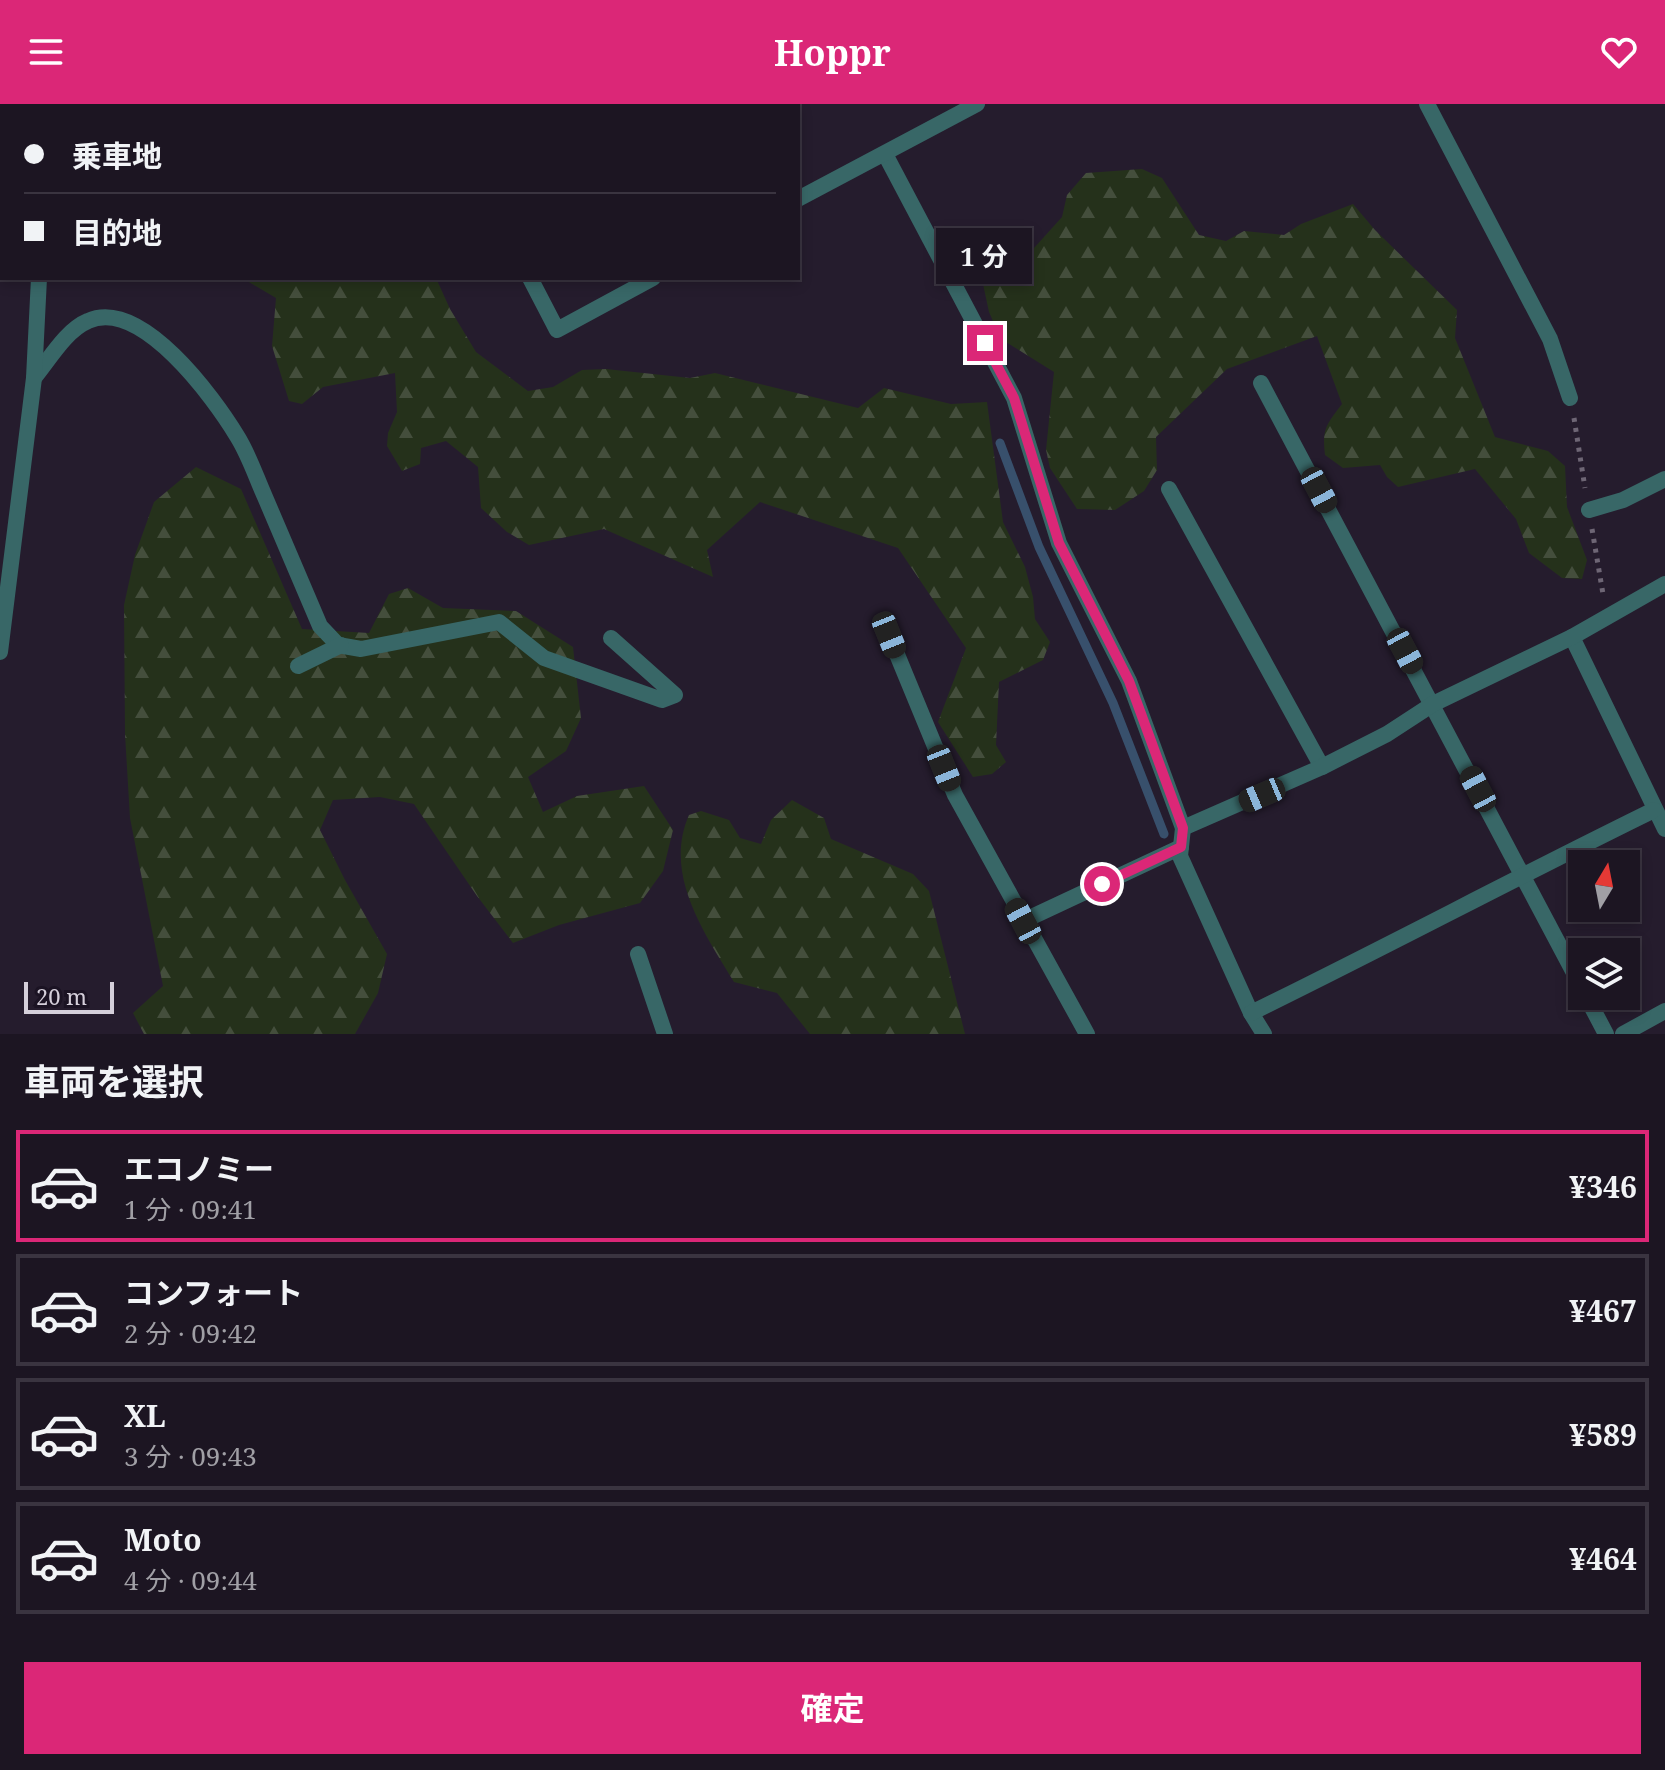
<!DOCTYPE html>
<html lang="ja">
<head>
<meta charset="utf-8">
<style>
  :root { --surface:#1c1522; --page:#29222f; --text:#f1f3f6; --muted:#a09fa5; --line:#3a3440; --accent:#db2777 }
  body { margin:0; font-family:"Noto Serif","Noto Sans JP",serif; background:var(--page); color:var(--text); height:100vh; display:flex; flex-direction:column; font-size:30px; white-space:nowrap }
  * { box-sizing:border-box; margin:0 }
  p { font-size:26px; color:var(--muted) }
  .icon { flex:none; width:44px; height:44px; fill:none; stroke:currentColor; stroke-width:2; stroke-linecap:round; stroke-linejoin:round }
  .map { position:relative; height:930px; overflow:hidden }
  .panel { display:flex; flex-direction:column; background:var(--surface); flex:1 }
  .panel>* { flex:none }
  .hud { position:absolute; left:0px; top:0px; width:800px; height:176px; box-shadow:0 4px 12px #0003,0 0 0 2px var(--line); display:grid; align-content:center; height:176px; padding:0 24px; background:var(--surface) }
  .needle { width:52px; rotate:10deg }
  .tools { position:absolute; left:1568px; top:746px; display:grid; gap:16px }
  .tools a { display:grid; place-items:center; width:72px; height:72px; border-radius:0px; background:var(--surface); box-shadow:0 4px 12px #0003,0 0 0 2px var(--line); font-size:40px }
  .scale { position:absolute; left:24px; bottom:20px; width:90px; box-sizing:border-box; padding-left:8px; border:4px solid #d5cfda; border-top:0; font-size:22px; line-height:28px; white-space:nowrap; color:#d5cfda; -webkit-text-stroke:6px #1b1323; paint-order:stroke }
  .end { position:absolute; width:36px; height:36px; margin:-18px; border:10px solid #db2777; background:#fff; box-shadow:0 0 0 4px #fff }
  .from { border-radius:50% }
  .bubble { position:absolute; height:56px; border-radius:0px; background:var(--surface); box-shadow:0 4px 12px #0003,0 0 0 2px var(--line); font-size:26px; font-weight:700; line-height:56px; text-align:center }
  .car { position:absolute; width:24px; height:48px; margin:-24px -12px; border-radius:10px; box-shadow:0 0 6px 2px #0007; background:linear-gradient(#222 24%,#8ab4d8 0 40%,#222 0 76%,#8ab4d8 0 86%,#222 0) }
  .hud b { display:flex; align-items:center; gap:28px; height:76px; font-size:30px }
  .hud b+b { border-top:2px solid var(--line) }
  .hud i { width:20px; height:20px; background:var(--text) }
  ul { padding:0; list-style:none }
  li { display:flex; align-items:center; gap:24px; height:112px; margin:0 16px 12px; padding:0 8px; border:4px solid var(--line); border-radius:0px }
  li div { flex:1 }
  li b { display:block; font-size:30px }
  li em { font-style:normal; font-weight:700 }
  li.active { border-color:var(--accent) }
  li>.icon { width:72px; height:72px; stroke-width:1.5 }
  h2 { padding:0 24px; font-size:36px; line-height:96px }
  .cta { display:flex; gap:16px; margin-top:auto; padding:16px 24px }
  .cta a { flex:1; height:92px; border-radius:0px; background:var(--accent); color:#fff; font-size:32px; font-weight:700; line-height:92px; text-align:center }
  header { display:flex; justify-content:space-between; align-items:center; height:104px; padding:0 24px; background:var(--accent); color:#fff; font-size:36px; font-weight:700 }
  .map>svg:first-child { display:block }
</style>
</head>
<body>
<header><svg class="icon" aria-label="menu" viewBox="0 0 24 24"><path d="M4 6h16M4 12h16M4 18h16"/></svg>Hoppr<svg class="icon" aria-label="heart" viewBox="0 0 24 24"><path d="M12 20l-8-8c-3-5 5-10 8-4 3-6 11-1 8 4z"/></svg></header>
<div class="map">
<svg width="1665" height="930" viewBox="0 0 1665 930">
  <defs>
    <pattern id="forest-firs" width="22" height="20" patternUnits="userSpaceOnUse" patternTransform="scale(2)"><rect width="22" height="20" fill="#25311b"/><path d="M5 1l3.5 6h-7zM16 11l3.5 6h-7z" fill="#444e3c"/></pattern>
  </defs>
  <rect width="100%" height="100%" fill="#251c2d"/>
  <!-- forest -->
  <g fill="url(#forest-firs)">
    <path d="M73,0H307L309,2H74Z"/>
    <path d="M1142,65L1162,74L1199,131L1226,137L1244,127L1284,131L1301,120L1353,100L1375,126L1457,206L1455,234L1495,333L1548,347L1565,362L1567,403L1587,456L1582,475L1562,474L1529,449L1516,415L1475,365L1398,383L1387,373L1380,361L1343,364L1325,351C1322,325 1326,321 1342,300L1317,232L1227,265L1156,333L1157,366L1144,387L1115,406L1077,405L1050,364L1046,346L1054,268L1001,235L989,208L983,180L1016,164L1062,113L1067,91L1086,69Z"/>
    <path d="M242,174H436L450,205L476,248L528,287L553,283L582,266L606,265L690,274L715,269L858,304L884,284L951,300L987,298L1003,418L1025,463L1033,493L1035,515L1050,538L1043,556L999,578L996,641L1006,658L992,670L973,673L938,618L966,544L898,444L760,398L707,446L713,473L604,425L529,441L507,428L481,404L478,363L446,337L421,344L420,360L402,367L387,342L388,329L397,308L395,269L323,283L302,300L289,297L272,242L276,194Z"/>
    <path d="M196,363L241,385L302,525L369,529L389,490L408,484L443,504L516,507L573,543L581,614L566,647L528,673L543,708L577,692L644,682L673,726L663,767L640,799L559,821L513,839L477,792L414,700L380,693L333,696L320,726L345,776L387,850L378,889L355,930H144L133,909L163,882L130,714L125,630L124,501L135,451L154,398Z"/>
    <path d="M792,696L824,714L831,735L913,770L929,787L965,930H810L777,889L734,878C704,829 663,770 689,711L701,707L729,716L740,734L761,740L771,716Z"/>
  </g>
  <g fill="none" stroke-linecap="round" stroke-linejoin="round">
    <!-- stream -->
    <path stroke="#38506c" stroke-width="9" d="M1000,339L1039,443L1113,599L1164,730"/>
    <!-- path -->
    <g stroke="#6e6675" stroke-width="5" stroke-dasharray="4 6" stroke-linecap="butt">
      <path d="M1574,314L1585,384"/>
      <path d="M1592,425L1603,490"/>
    </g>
    <!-- street -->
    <g stroke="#386767" stroke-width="16">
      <path d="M39,0V2"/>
      <path d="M439,0L440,2"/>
      <path d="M747,0L748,2"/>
      <path d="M1427,0L1550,235L1570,294"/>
      <path d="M520,2L523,0"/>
      <path d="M885,50L1014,294L1059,439L1129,577L1183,724L1180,752L1251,909L1264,930"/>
      <path d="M798,95L977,0"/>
      <path d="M530,174L557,226L653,174"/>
      <path d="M34,274C49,256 66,226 88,217C141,193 214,294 237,332C249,351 256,373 265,393C283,436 302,479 320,522L338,541L361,545L499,518L544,554L662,596L675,591L611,534"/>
      <path d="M1261,279L1582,884"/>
      <path d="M1169,385L1322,663"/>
      <path d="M1589,406L1623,396L1665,375"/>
      <path d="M889,531L955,691L1087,930"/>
      <path d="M1572,533L1665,725"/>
      <path d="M0,548L34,274L39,174"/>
      <path d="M298,562L341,541"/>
      <path d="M1183,724L1322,663L1387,630L1433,600L1572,533L1665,480"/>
      <path d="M1023,817L1181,743"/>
      <path d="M638,850L665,930"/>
      <path d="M1586,892L1606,930"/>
      <path d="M1251,909C1386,843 1519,772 1654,706"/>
      <path d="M1623,930L1665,907"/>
    </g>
  </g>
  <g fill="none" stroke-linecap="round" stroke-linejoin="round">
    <!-- route -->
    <path stroke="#db2777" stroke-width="10" d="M985,239L1014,294L1059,439L1129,577L1183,724L1181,743L1102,780"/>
  </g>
</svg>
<div class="tools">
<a><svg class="needle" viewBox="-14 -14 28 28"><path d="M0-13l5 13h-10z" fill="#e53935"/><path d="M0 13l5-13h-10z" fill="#a09fa5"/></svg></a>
<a><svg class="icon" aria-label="layers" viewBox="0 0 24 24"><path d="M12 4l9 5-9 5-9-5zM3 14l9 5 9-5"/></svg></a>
</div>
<div class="scale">20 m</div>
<i class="end from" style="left:1102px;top:780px"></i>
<i class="end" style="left:985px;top:239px"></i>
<div class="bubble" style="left:936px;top:124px;width:96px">1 分</div>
<i class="car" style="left:1319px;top:386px;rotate:152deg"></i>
<i class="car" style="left:889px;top:531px;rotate:158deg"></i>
<i class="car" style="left:1405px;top:547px;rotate:152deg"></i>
<i class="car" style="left:944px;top:664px;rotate:158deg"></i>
<i class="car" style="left:1478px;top:685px;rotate:332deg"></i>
<i class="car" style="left:1262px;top:691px;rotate:247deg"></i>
<i class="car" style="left:1023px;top:817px;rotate:332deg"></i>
<div class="hud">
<b><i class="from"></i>乗車地</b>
<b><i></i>目的地</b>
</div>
</div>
<section class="panel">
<h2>車両を選択</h2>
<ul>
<li class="active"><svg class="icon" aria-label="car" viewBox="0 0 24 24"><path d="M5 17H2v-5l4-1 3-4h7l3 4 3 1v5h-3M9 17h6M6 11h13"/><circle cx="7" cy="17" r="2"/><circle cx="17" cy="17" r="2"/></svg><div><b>エコノミー</b><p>1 分 · 09:41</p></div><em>¥346</em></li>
<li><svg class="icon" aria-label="car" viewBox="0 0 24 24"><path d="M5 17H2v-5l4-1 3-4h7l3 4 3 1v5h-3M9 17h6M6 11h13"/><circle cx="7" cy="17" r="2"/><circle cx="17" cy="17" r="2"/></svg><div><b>コンフォート</b><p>2 分 · 09:42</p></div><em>¥467</em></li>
<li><svg class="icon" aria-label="car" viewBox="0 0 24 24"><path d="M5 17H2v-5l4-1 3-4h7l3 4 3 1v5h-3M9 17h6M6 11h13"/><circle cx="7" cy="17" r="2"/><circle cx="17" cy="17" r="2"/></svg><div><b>XL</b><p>3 分 · 09:43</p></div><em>¥589</em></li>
<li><svg class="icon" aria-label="car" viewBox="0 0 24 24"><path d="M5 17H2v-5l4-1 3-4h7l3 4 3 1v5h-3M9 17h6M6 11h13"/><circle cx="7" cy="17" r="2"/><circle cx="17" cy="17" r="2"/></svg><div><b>Moto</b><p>4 分 · 09:44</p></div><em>¥464</em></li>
</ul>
<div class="cta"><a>確定</a></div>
</section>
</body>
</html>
